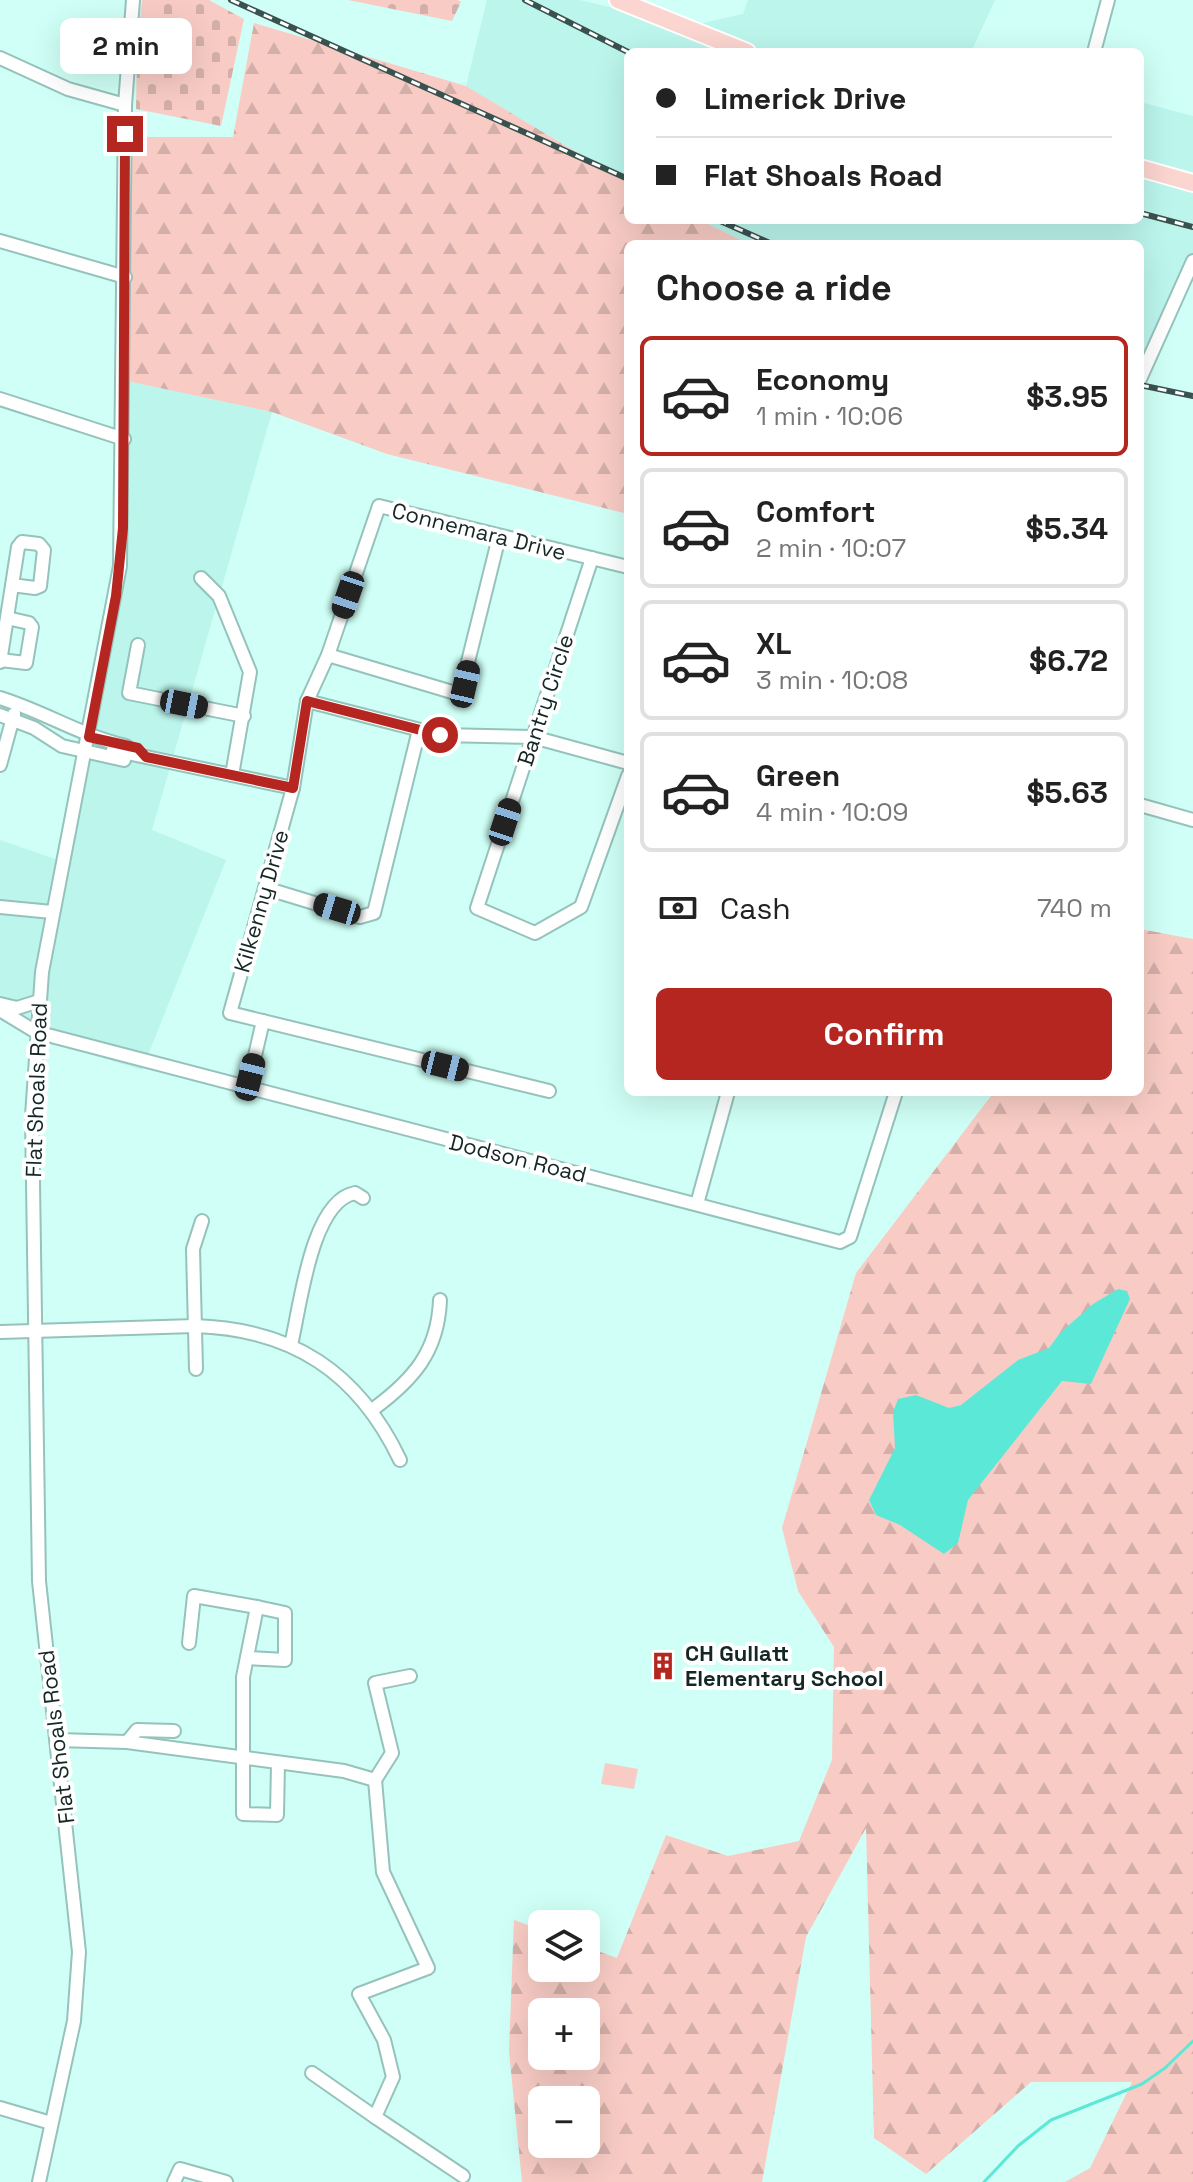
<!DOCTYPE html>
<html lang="en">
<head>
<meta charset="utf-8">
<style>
  :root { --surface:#fff; --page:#f6f6f6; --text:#222; --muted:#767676; --line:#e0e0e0; --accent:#b52620 }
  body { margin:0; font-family:"Space Grotesk",sans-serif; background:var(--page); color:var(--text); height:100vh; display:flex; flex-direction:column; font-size:30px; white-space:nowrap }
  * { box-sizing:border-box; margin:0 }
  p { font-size:26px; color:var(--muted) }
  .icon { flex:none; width:44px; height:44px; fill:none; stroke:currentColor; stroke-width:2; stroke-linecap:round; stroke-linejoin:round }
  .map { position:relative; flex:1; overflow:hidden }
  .drawer { position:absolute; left:624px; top:240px; width:520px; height:856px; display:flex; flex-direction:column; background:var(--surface); border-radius:12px; box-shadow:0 8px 32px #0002 }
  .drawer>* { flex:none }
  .guide { position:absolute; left:624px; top:48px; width:520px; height:176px; border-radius:12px; box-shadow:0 8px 32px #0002; display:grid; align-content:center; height:176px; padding:0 32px; background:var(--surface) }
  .controls { position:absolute; left:528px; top:1910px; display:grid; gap:16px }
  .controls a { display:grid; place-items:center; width:72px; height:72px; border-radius:12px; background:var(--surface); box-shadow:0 8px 32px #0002; font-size:40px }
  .end { position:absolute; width:36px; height:36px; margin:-18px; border:10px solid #b52620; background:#fff; box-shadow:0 0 0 4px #fff }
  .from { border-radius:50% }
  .bubble { position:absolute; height:56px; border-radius:12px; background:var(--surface); box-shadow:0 8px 32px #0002; font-size:26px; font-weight:700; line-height:56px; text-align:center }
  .car { position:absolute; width:24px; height:48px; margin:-24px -12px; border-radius:10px; box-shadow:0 0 6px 2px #0007; background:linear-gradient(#222 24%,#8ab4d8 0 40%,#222 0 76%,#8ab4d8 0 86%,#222 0) }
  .guide b { display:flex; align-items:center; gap:28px; height:76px; font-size:30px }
  .guide b+b { border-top:2px solid var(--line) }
  .guide i { width:20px; height:20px; background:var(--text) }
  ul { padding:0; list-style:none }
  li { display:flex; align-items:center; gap:24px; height:120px; margin:0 16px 12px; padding:0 16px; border:4px solid var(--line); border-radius:12px }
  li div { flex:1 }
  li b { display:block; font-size:30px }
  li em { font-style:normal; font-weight:700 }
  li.on { border-color:var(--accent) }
  li>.icon { width:72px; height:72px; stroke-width:1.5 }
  h2 { padding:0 32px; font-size:36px; line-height:96px }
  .pay { display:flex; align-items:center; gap:20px; height:88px; padding:0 32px; font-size:30px }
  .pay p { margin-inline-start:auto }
  .button { display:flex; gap:16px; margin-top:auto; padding:16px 32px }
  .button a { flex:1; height:92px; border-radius:12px; background:var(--accent); color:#fff; font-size:32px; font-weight:700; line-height:92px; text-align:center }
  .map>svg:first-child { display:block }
</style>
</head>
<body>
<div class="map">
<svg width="1193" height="2182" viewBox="0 0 1193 2182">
  <defs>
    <pattern id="forest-firs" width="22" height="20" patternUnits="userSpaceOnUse" patternTransform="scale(2)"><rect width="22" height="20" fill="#f8ccc5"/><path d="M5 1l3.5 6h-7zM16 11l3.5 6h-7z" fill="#d4afa9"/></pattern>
    <pattern id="cemetery-stones" width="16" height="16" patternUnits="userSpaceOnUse" patternTransform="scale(2)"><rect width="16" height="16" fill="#f8ccc5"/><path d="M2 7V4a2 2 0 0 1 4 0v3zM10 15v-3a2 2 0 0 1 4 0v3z" fill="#d4afa9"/></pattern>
  </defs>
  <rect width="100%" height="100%" fill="#cffff6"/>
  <!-- built -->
  <g fill="#bbf5ec">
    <path d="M487,0H580L689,26L743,14L748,0H995L971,52H628V183L466,86Z"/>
    <path d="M1140,102L1193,116V265L1140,384V244H749L700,220H1140Z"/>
    <path d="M127,381L272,412L152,830L226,860L142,1070L36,1037L0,1017V840L64,862L123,566Z"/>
  </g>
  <!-- forest -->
  <g fill="url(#forest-firs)" fill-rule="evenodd">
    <path d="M254,23L466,86L628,183V220H700L749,244H628V514L387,454L272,412L127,381L124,137H233Z"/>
    <path d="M1140,929L1193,939V2182H1065L1090,2168L1132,2082H1031L926,2174L874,2138L866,1828L806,1937L762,2182H522L509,2051L514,1920L542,1930V1968H586V1947L617,1958L666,1835L728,1856L799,1841L832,1760L834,1647L798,1591L782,1528L856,1273L994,1092H1140ZM542,2012H586V2056H542ZM542,2100H586V2144H542Z"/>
  </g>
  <!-- cemetery -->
  <g fill="url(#cemetery-stones)">
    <path d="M142,0H209L244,19L221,126L136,109L137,49Z"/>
    <path d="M348,0H458L461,2L452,21Z"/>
  </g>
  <!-- park -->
  <path fill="#f8ccc5" d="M605,1763L638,1769L634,1789L601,1784Z"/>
  <!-- water -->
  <path fill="#5ce8d7" d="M1118,1289L1127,1291L1130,1299L1091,1384L1062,1381L968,1500L958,1543L944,1554L900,1525L876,1515L869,1500L895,1448L893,1412L898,1399L916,1395L949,1408L961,1405L1018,1360L1049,1348L1060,1333L1093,1304Z"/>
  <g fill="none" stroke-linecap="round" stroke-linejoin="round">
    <!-- stream -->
    <path stroke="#5ce8d7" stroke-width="3" d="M984,2182L1018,2146L1051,2120L1142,2084L1165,2068L1193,2041"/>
    <defs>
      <g id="minor">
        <path d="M1094,52L1108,0"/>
        <path d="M0,58L68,89L125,105"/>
        <path d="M0,241L125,277"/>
        <path d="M1140,379L1193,261"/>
        <path d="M0,399L124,439"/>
        <path d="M592,558L477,908L535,933L581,907L628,776"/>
        <path d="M201,578L219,596L250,672L232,775"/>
        <path d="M138,645L129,693L244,716"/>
        <path d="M328,655L452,692L461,690L499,537"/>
        <path d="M0,660L26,663L32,627L29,623L7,618"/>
        <path d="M0,662L18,547L22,542L39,544L44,550L40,586L35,588L12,585"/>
        <path d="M0,698C45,712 79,735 126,746"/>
        <path d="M307,701L440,735L533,737L628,763"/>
        <path d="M0,715L34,728L62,746L124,760"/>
        <path d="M113,750L293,788"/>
        <path d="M0,765L14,714"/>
        <path d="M1140,805L1193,820"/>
        <path d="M265,888L360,917L374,913L419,730"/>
        <path d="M0,907L52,912"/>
        <path d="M0,1004L17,1008L39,1001"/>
        <path d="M0,1010L36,1032L840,1242L850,1237L896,1092"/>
        <path d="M250,1077L263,1021"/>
        <path d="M549,1091L230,1013L293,788L307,701L328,655L379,506L628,567"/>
        <path d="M697,1204L728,1092"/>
        <path d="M0,1332L195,1326C292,1329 358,1372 400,1460"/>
        <path d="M291,1345C300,1308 311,1201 355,1193L363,1198"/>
        <path d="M196,1369L193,1249L202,1221"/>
        <path d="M372,1410C413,1380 438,1352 440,1300"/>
        <path d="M189,1643L194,1596L257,1607L243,1677V1814L277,1815L278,1763"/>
        <path d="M247,1658L285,1660V1613L257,1607"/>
        <path d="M57,1740L127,1742L344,1771L375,1780L383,1872L428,1968L359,1994L384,2040L393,2077L375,2117L463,2176"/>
        <path d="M127,1742L137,1730L174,1731"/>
        <path d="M375,1780L392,1753L375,1683L410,1676"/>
        <path d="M312,2073L375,2117"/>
        <path d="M0,2108L51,2123"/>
        <path d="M39,2182L74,2021L79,1952L39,1581L32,1116L42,972L120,566L125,105L133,0"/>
        <path d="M174,2182L180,2169L226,2182"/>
      </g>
      <g id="major">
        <path d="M618,0L747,52"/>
        <path d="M1140,168L1193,183"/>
      </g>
    </defs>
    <!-- minor casing -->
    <use href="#minor" stroke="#95c3bb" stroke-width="16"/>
    <!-- major casing -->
    <use href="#major" stroke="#fff" stroke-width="20"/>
    <!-- minor -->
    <use href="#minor" stroke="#fff" stroke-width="12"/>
    <!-- major -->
    <use href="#major" stroke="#fbd5d0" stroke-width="16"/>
    <defs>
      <g id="rail">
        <path d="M231,0L628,179"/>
        <path d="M525,0L628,52"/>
        <path d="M1140,213L1193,227"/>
        <path d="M718,220L772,244"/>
        <path d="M1140,385L1193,396"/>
      </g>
    </defs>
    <!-- rail casing -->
    <use href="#rail" stroke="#3a524f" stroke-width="6"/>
    <!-- rail -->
    <use href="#rail" stroke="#fff" stroke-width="3" stroke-dasharray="9" stroke-linecap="butt"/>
  </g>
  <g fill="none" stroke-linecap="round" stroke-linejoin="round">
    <!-- route -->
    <path stroke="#b52620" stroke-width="10" d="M125,134L123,528L116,596L89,737L138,748L146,757L293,788L307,701L440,735"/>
  </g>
  <!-- icons -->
  <defs>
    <symbol id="building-bare" viewBox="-9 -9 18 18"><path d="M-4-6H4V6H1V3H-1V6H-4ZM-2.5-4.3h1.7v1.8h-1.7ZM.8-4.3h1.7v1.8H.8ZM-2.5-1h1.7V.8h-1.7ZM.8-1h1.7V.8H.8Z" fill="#b52620" stroke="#fff" stroke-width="2.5" paint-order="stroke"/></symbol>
  </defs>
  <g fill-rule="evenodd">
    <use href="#building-bare" x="643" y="1646" width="40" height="40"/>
  </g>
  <g text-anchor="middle" stroke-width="8" stroke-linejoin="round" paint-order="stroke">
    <!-- street labels -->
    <g font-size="22" fill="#152725" stroke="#fff">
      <text transform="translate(479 531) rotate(14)" y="8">Connemara Drive</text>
      <text transform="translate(545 700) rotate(-72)" y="8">Bantry Circle</text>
      <text transform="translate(261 901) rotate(-74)" y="8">Kilkenny Drive</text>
      <text transform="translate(36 1090) rotate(-88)" y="8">Flat Shoals Road</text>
      <text transform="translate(518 1158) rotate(14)" y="8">Dodson Road</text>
      <text transform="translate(56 1737) rotate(-97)" y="8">Flat Shoals Road</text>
    </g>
    <!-- poi labels -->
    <g font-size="22" font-weight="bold" fill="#152725" stroke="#fff" text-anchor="start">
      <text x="685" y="1661">CH Gullatt<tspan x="685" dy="25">Elementary School</tspan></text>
    </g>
  </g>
</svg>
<div class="controls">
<a><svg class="icon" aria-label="layers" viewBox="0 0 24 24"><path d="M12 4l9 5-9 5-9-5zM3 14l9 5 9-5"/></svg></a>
<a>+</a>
<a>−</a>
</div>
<i class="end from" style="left:440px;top:735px"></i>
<i class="end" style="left:125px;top:134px"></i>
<div class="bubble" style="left:60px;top:18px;width:132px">2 min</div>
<i class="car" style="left:348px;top:595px;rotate:199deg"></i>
<i class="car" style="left:465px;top:684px;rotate:13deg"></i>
<i class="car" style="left:184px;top:704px;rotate:101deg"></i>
<i class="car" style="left:505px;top:822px;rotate:18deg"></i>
<i class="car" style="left:337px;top:909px;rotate:287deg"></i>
<i class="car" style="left:445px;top:1066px;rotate:104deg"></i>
<i class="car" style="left:250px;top:1077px;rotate:14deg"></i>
<div class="guide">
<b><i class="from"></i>Limerick Drive</b>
<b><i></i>Flat Shoals Road</b>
</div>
<section class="drawer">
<h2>Choose a ride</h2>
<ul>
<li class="on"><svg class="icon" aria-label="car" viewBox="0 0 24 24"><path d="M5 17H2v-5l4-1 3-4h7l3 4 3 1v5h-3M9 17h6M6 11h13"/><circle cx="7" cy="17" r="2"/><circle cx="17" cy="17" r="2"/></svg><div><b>Economy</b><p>1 min · 10:06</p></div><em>$3.95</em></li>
<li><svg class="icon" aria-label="car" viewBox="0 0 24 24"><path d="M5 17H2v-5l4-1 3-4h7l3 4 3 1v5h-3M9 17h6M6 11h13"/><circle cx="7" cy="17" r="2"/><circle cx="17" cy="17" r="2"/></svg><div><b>Comfort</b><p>2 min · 10:07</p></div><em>$5.34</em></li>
<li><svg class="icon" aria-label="car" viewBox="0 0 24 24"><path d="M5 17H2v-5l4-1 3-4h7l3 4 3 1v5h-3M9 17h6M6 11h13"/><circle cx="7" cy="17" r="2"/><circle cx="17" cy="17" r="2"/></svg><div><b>XL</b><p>3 min · 10:08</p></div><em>$6.72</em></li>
<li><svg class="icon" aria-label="car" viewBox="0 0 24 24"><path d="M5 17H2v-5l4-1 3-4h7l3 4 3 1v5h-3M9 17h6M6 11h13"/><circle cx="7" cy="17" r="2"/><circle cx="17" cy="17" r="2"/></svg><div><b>Green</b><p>4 min · 10:09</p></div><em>$5.63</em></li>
</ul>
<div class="pay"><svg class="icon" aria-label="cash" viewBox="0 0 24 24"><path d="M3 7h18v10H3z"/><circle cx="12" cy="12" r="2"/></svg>Cash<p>740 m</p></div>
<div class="button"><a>Confirm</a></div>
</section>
</div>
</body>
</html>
